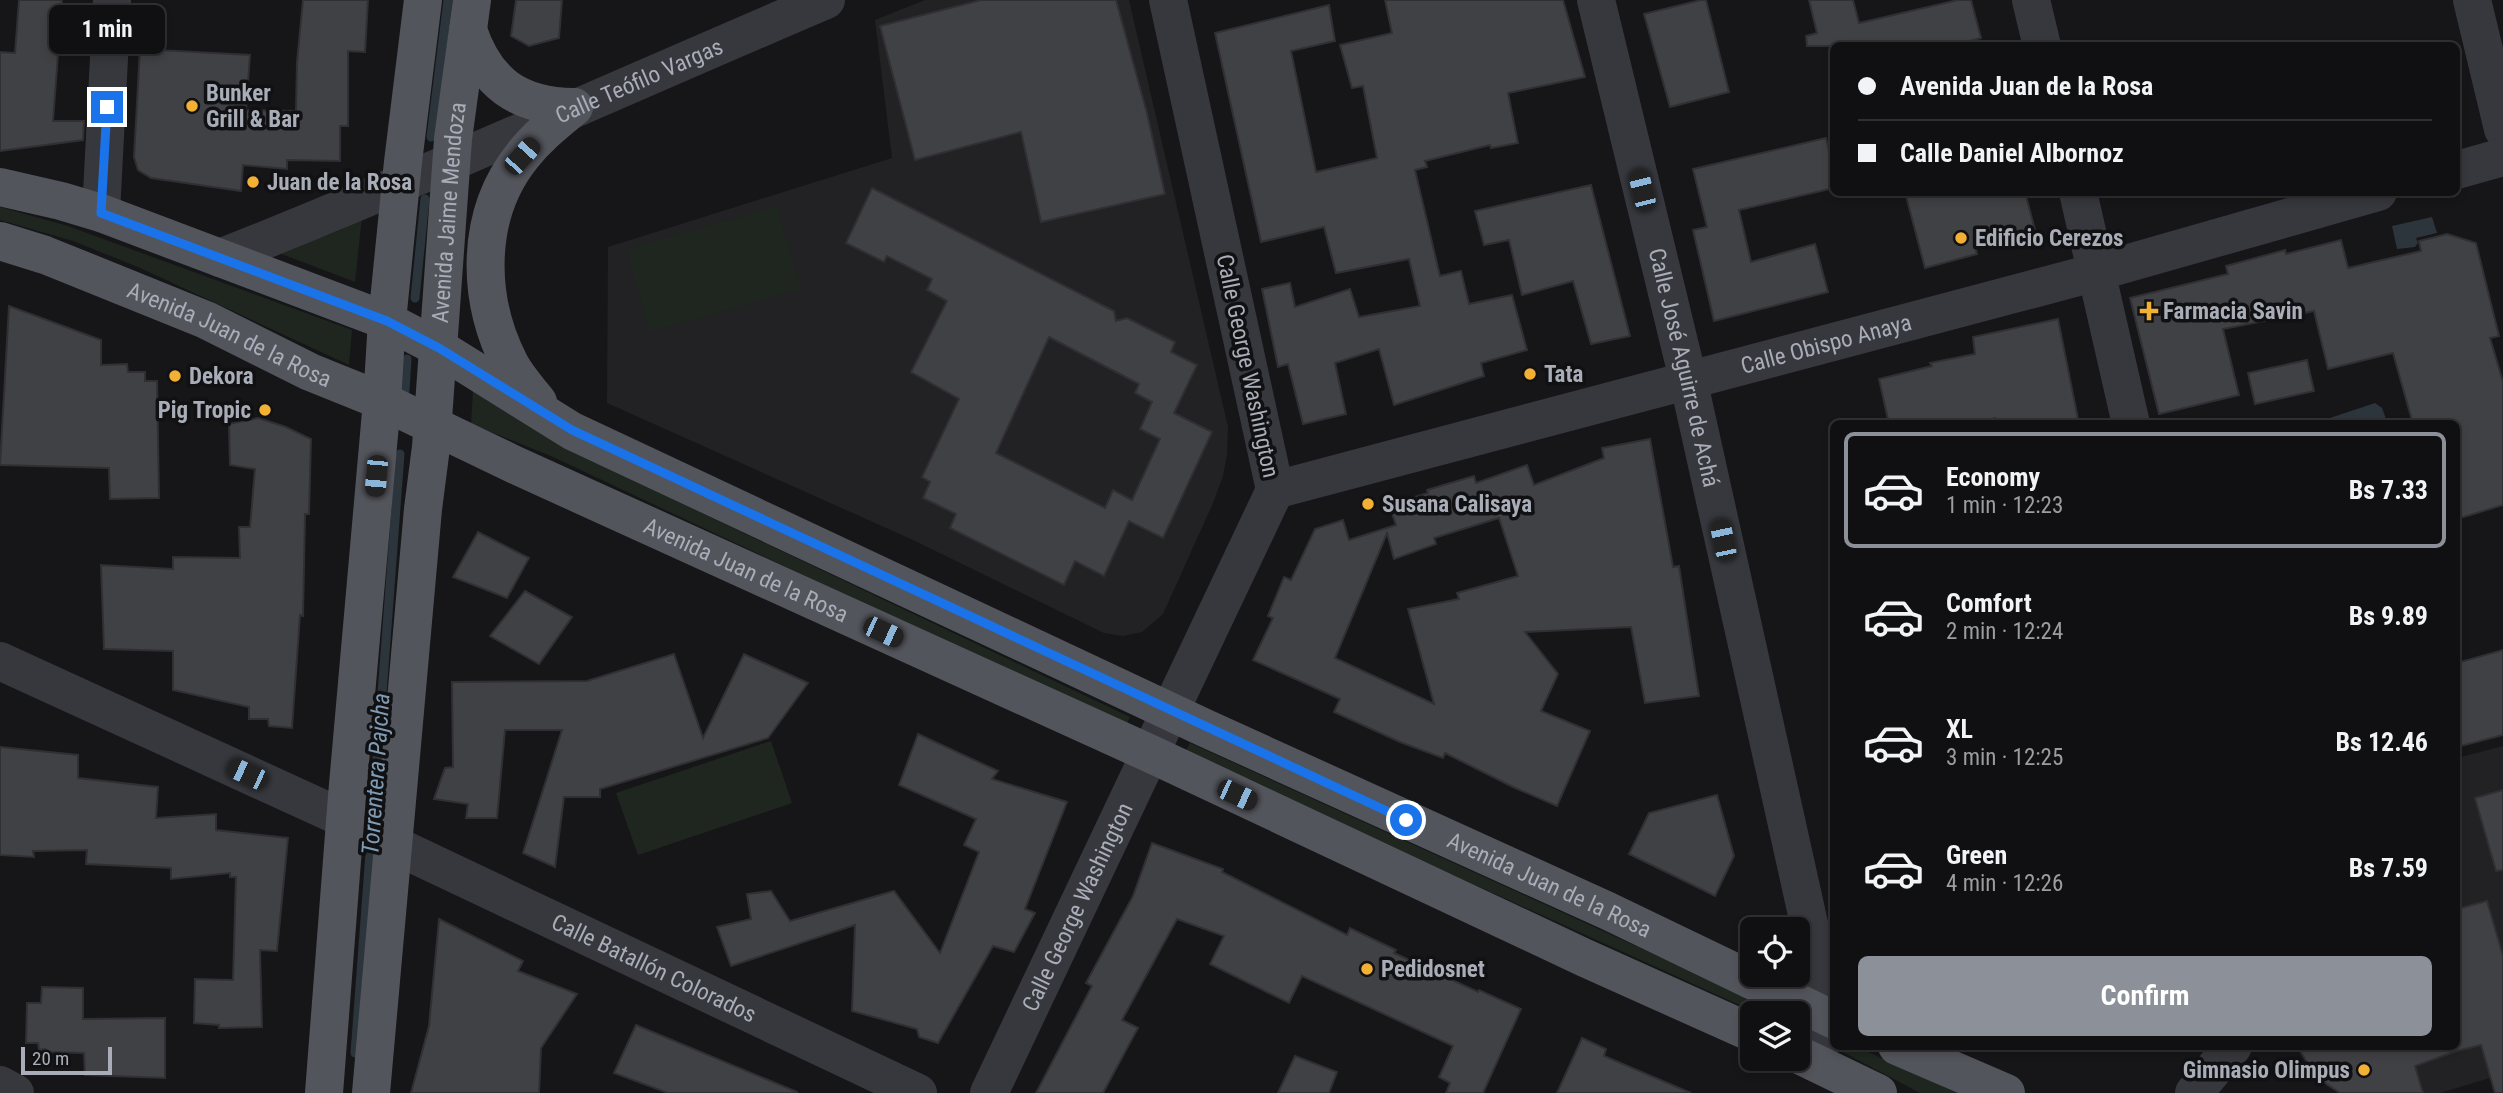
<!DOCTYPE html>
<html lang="en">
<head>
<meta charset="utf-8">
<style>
  :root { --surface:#101012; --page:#19191b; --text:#f1f3f6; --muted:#9c9d9f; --line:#303032; --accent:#8c9099 }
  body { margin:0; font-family:"Roboto Condensed",sans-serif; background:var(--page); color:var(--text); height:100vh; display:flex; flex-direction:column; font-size:26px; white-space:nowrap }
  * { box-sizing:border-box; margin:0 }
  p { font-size:23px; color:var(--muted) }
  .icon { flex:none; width:38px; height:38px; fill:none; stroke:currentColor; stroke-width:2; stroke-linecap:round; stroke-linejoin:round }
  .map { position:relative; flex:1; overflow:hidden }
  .details { position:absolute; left:1830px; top:420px; width:630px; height:630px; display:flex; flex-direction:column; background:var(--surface); border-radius:10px; box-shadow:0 4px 10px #0003,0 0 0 2px var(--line) }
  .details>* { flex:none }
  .banner { position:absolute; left:1830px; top:42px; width:630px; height:154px; border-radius:10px; box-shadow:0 4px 10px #0003,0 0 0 2px var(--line); display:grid; align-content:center; height:154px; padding:0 28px; background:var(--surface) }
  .buttons { position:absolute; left:1740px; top:917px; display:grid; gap:14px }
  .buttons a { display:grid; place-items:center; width:70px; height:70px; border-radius:10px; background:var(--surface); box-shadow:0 4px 10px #0003,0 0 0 2px var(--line); font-size:35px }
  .scale { position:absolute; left:21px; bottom:18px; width:91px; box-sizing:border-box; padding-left:7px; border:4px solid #a8adb8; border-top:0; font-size:19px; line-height:24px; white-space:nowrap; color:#a8adb8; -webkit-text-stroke:5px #111113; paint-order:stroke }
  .end { position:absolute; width:32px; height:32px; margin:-16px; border:9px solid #1a73e8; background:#fff; box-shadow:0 0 0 4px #fff }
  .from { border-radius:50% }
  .bubble { position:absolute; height:49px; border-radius:10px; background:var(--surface); box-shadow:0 4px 10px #0003,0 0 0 2px var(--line); font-size:23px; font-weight:700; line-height:49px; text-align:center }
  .car { position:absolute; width:21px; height:42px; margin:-21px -10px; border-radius:9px; box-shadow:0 0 5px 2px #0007; background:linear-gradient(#222 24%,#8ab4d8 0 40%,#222 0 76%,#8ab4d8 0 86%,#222 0) }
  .banner b { display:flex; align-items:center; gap:24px; height:66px; font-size:26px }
  .banner b+b { border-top:2px solid var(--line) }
  .banner i { width:18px; height:18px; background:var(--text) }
  ul { padding:12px 0 0; list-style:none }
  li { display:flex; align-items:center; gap:21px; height:116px; margin:0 14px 10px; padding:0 14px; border:4px solid transparent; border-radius:10px }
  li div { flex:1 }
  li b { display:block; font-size:26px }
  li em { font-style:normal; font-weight:700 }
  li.current { border-color:var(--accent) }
  li>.icon { width:63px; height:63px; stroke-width:1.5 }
  .primary-button { display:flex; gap:14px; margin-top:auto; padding:14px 28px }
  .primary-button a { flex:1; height:80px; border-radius:10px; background:var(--accent); color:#fff; font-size:28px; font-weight:700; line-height:80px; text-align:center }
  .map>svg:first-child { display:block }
</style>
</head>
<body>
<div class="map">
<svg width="2503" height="1093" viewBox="0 0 2503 1093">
  <rect width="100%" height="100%" fill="#161618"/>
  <!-- built -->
  <g fill="#222225">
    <path d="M925,0H1129L1228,427L1227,454L1223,476L1213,503L1163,614L1142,632L1123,636L1104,633L913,540L607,403L608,247L892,158L875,20Z"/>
    <path d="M2503,746V1074L2440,1093H2423L2410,1047L2457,1046V758Z"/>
  </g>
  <!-- green -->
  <g fill="#1e261f">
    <path d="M777,206L801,289L650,332L626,249Z"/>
    <path d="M0,207L68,226L352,330L349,365L138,267L73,241L0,220Z"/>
    <path d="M362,217L355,282L279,253L340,230Z"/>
    <path d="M473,391L561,446L1130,717L1125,727L551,456L471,424Z"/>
    <path d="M771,741L792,803L638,855L616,793Z"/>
    <path d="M1190,743L1783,1013H1757L1185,753Z"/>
    <path d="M1844,1047H1857L1958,1093H1920L1841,1051Z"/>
  </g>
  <!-- water -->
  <g fill="#2c353c">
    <path d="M2432,217L2437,233L2416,238L2418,243L2415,247L2397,249L2392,226Z"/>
    <path d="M2375,403L2382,408L2386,419L2384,423H2332L2330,418Z"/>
  </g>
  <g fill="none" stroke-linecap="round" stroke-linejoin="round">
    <!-- stream -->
    <g stroke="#2c353c" stroke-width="9">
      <path d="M431,137L448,0"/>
      <path d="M415,298L425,199"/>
      <path d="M405,391L407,359"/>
      <path d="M355,1053L400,454"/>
    </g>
  </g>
  <!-- building -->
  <g fill="#404145" stroke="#303034" stroke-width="2" fill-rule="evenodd">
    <path d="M19,0H62L53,121H84L83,140L0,151V52L15,53Z"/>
    <path d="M303,0H368L365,52L348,51V126H340V161L287,160V169L243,165L241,191L151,178L138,170L134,157L140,49L250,55L246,110L296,111L297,62Z"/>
    <path d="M516,0H562L559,38L529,46L511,36Z"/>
    <path d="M981,0H1116L1147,113L1165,194L1041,222L1021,132L915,160L880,26Z"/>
    <path d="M1385,0H1563L1585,77L1508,93L1518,143L1491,148L1490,145L1425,161L1427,167L1415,170L1440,276L1461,271L1469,304L1512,295L1527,350L1481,363L1484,376L1394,405L1379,349L1335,363L1346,414L1303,424L1288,364L1278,367L1262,289L1290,283L1295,307L1350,289L1359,317L1420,306L1409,259L1336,273L1324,227L1261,242L1215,33L1329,5L1335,41L1291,51L1316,172L1377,158L1363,86L1352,88L1340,45L1392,33Z"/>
    <path d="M1701,0H1706L1729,92L1670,107L1644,14Z"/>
    <path d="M1809,0H1853L1859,23L1958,0H1971L1981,38L1950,46H1807L1806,36L1817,33Z"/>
    <path d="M1826,138L1834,172V188L1739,210L1751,262L1815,244L1828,292L1714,321L1693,230L1707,227L1693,169Z"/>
    <path d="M1591,185L1630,336L1591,344L1573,281L1522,295L1509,240L1484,245L1475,211Z"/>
    <path d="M872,188L1114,311L1116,321L1127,318L1175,342L1171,352L1197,365L1174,413L1212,432L1163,538L1129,521L1104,576L1075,561L1064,585L950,528L956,514L923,498L930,482L922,477L959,399L911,372L947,301L927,290L932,279L887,256L884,262L846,243ZM1049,337L1139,384L1135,393L1152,402L1140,429L1160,439L1132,500L1113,490L1105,508L996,453Z"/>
    <path d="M1905,192H2025L2035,230L1975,246L1977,254L1925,268Z"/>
    <path d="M2447,234L2476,243L2499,336L2490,338L2503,382V505L2457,519V424H2413L2393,353L2328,369L2314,311L2223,329L2239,395L2159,414L2130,298L2228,274L2226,266L2285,250L2286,254L2341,240L2348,268L2421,251L2419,241Z"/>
    <path d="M9,306L101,340V365L127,364L128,372H145V381H157L159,498L110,499L109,468L0,465Z"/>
    <path d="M2058,319L2079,424H1997L1995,418L1973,424H1889L1879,379L1932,366L1930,363L1975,354L1973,337Z"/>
    <path d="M2307,360L2314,391L2255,404L2248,373Z"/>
    <path d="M258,418L286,427L311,439L309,514H305L303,616L300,615L292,728L269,726L268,719H249V707L173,690V651L104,649L101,565L173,569V557L240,558L239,527H250L255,469L230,465L229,424Z"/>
    <path d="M1650,439L1673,567L1679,566L1699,696L1645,703L1631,627L1525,632L1558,674L1541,711L1590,731L1557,806L1513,787L1445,753L1443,758L1400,742L1334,712L1340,699L1253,660L1273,618L1268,616L1284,577L1291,580L1315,529L1343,520L1349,540L1396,525L1389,505L1428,493L1427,490L1474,476L1476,483L1527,465L1534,485L1604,458L1602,448ZM1499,518L1518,576L1457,593L1459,599L1408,609L1434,704L1335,658L1387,533L1394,559L1436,544L1434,538Z"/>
    <path d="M478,532L529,558L507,598L453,577Z"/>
    <path d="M525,591L572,617L539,664L490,636Z"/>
    <path d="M2503,650V735L2457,747V663Z"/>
    <path d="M674,654L703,738L744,654L808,683L768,738L600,789V797H564L555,867L523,853L562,730H505L497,818H466L468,804L434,799L445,768L453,767L452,682L587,681Z"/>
    <path d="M918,734L998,771L992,779L1067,802L1025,909L1035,913L1014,952L993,946L938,1043L919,1037L917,1029L852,1011L855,925L731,966L717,927L751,919L747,894L771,891L790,921L894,891L940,953L979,852L964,845L976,819L899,785Z"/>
    <path d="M0,747L78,755V778L158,787L156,818L216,814V830L288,838L277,951L260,950L262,1027L219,1028V1025L194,1023L195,979L233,980L236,877H230V873L171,879V868L86,864L87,850L33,851L34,857L0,855Z"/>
    <path d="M2503,790V870L2496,871L2475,798Z"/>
    <path d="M1717,795L1734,856L1715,896L1629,854L1649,813Z"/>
    <path d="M1152,843L1223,869L1222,872L1347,935L1350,928L1396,950L1394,953L1478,992L1479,990L1521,1009L1483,1093H1446L1450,1083L1439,1077L1453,1046L1302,976L1289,1003L1210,964L1224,936L1177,919L1122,1020L1138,1028L1103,1093H1036L1092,986L1086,983L1133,896Z"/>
    <path d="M2487,901L2503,956V1093H2495L2481,1045L2457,1051L2415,1066L2423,1093H2340L2316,1077L2297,1046H2457V909Z"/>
    <path d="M439,919L523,961L518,971L577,994L541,1048L539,1093H411L429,1026Z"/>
    <path d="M42,987L83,988V1019L165,1018V1078L85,1075L84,1053L46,1052L45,1049L39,1050L38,1043H26L27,1003H41Z"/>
    <path d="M636,1025L797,1092V1093H668L614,1073Z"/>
    <path d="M1582,1038L1606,1049L1604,1056L1691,1093H1557Z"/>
    <path d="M1295,1056L1337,1072L1329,1093H1278Z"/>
  </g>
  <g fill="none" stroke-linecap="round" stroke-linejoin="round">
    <!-- minor -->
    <g stroke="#37383d" stroke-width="38">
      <path id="s1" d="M1596,0L1688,379L1830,1018L1814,1062"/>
      <path d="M2031,0L2042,46"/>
      <path d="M2472,0L2503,129"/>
      <path d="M2457,170L2503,157"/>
      <path d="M2078,192L2131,424"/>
      <path d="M101,213L112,0"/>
      <path id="s2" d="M220,258C424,177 624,86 826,0"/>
      <path id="s3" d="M1275,490L2097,272L2378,192"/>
      <path d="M0,661L345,819"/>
      <path id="s4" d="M392,844L918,1093"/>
      <path d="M0,1085L15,1093"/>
      <path id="s5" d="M989,1093L1275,490L1168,0"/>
      <path d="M2194,1093L2233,1046"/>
    </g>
    <!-- major -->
    <g stroke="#53555c" stroke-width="38">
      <path d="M468,30C486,83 517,106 574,107"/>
      <path id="s6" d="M0,187L61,201L101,213L387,321L439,348L572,431L1205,728L1608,911L1834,1020"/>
      <path id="s7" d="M0,241L45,255L206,320L310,372L382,401L513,464L1151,754L1585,958L1752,1033"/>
      <path d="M538,402C529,391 517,377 510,364C476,298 475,214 523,155C538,136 556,122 574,107"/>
      <path d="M1897,1046L2006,1093"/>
      <path d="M1797,1054L1878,1093"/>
      <path d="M324,1093L347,796L382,401L387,321L403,162L423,0"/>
      <path id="s8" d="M371,1093L423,509L431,447L453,139L472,0"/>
    </g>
  </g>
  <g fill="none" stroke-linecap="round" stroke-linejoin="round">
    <!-- route -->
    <path stroke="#1a73e8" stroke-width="9" d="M107,107L101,213L387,321L439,348L572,430L1406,820"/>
  </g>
  <!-- markers -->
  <g fill="#f2b134" stroke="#111113" stroke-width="2.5">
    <circle cx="192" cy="106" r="7"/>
    <circle cx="253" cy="182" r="7"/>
    <circle cx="1961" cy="238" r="7"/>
    <path d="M2145.5 300.5h7v7h7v7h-7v7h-7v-7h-7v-7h7z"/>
    <circle cx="1530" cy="374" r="7"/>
    <circle cx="175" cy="376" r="7"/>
    <circle cx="265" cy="410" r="7"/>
    <circle cx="1368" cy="504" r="7"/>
    <circle cx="1367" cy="969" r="7"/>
    <circle cx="2364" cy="1070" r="7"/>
  </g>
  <g text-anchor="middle" stroke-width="7" stroke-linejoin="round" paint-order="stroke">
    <!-- street labels -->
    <g font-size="23" fill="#a8adb8" stroke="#111113">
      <text dy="8" stroke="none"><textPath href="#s2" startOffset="455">Calle Teófilo Vargas</textPath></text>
      <text dy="8" stroke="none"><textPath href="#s8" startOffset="884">Avenida Jaime Mendoza</textPath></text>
      <text dy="8" stroke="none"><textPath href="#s7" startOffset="248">Avenida Juan de la Rosa</textPath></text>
      <text dy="8" stroke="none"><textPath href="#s3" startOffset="570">Calle Obispo Anaya</textPath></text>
      <text transform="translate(1248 366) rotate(78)" y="8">Calle George Washington</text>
      <text dy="8" stroke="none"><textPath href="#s1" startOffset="378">Calle José Aguirre de Achá</textPath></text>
      <text dy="8" stroke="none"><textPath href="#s7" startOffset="816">Avenida Juan de la Rosa</textPath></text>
      <text dy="8" stroke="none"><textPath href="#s6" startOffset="1703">Avenida Juan de la Rosa</textPath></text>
      <text dy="8" stroke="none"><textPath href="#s5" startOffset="206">Calle George Washington</textPath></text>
      <text dy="8" stroke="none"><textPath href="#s4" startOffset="290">Calle Batallón Colorados</textPath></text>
    </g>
    <!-- poi labels -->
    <g font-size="23" font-weight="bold" fill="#a8adb8" stroke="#111113" text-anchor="start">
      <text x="206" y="101">Bunker<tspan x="206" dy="26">Grill &amp; Bar</tspan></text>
      <text x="267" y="190">Juan de la Rosa</text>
      <text x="1975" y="246">Edificio Cerezos</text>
      <text x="2163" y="319">Farmacia Savin</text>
      <text x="1544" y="382">Tata</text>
      <text x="189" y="384">Dekora</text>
      <text x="251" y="418" text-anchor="end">Pig Tropic</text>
      <text x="1382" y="512">Susana Calisaya</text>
      <text x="1381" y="977">Pedidosnet</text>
      <text x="2350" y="1078" text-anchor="end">Gimnasio Olimpus</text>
    </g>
    <!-- water labels -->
    <g font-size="24" font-style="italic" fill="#7f9bb3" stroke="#111113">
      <text transform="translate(376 774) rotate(-86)" y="8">Torrentera Pajcha</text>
    </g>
  </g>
</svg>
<div class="buttons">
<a><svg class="icon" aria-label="locate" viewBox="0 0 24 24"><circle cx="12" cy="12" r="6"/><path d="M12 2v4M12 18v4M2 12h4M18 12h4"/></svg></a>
<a><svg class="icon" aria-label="layers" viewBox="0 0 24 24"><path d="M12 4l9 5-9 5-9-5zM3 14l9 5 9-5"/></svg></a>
</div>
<div class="scale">20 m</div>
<i class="end from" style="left:1406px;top:820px"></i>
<i class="end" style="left:107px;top:107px"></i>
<div class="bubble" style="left:49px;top:5px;width:116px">1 min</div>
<i class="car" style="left:522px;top:156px;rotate:42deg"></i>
<i class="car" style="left:1642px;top:190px;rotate:346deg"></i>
<i class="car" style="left:376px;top:476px;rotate:185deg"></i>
<i class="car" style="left:1723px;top:540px;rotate:348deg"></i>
<i class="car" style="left:883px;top:632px;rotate:115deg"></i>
<i class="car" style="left:247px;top:774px;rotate:295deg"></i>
<i class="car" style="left:1237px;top:795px;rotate:115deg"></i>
<div class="banner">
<b><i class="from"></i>Avenida Juan de la Rosa</b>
<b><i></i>Calle Daniel Albornoz</b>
</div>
<section class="details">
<ul>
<li class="current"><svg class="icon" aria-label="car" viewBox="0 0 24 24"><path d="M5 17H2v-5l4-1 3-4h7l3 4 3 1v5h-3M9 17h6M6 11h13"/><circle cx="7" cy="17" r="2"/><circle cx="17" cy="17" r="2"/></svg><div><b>Economy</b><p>1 min · 12:23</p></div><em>Bs 7.33</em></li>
<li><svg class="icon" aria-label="car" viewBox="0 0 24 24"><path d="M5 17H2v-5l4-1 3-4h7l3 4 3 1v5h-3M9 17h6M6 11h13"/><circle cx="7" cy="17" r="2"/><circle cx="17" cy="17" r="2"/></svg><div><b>Comfort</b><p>2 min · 12:24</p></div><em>Bs 9.89</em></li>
<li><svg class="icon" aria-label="car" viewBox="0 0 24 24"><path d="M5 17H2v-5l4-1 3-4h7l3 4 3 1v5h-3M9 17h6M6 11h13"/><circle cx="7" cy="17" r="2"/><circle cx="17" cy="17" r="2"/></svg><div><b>XL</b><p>3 min · 12:25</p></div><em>Bs 12.46</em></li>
<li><svg class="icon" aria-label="car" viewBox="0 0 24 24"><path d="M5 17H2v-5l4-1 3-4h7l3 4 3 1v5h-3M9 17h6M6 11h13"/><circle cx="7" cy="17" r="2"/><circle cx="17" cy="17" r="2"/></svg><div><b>Green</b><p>4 min · 12:26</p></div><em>Bs 7.59</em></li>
</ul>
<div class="primary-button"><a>Confirm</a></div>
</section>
</div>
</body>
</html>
